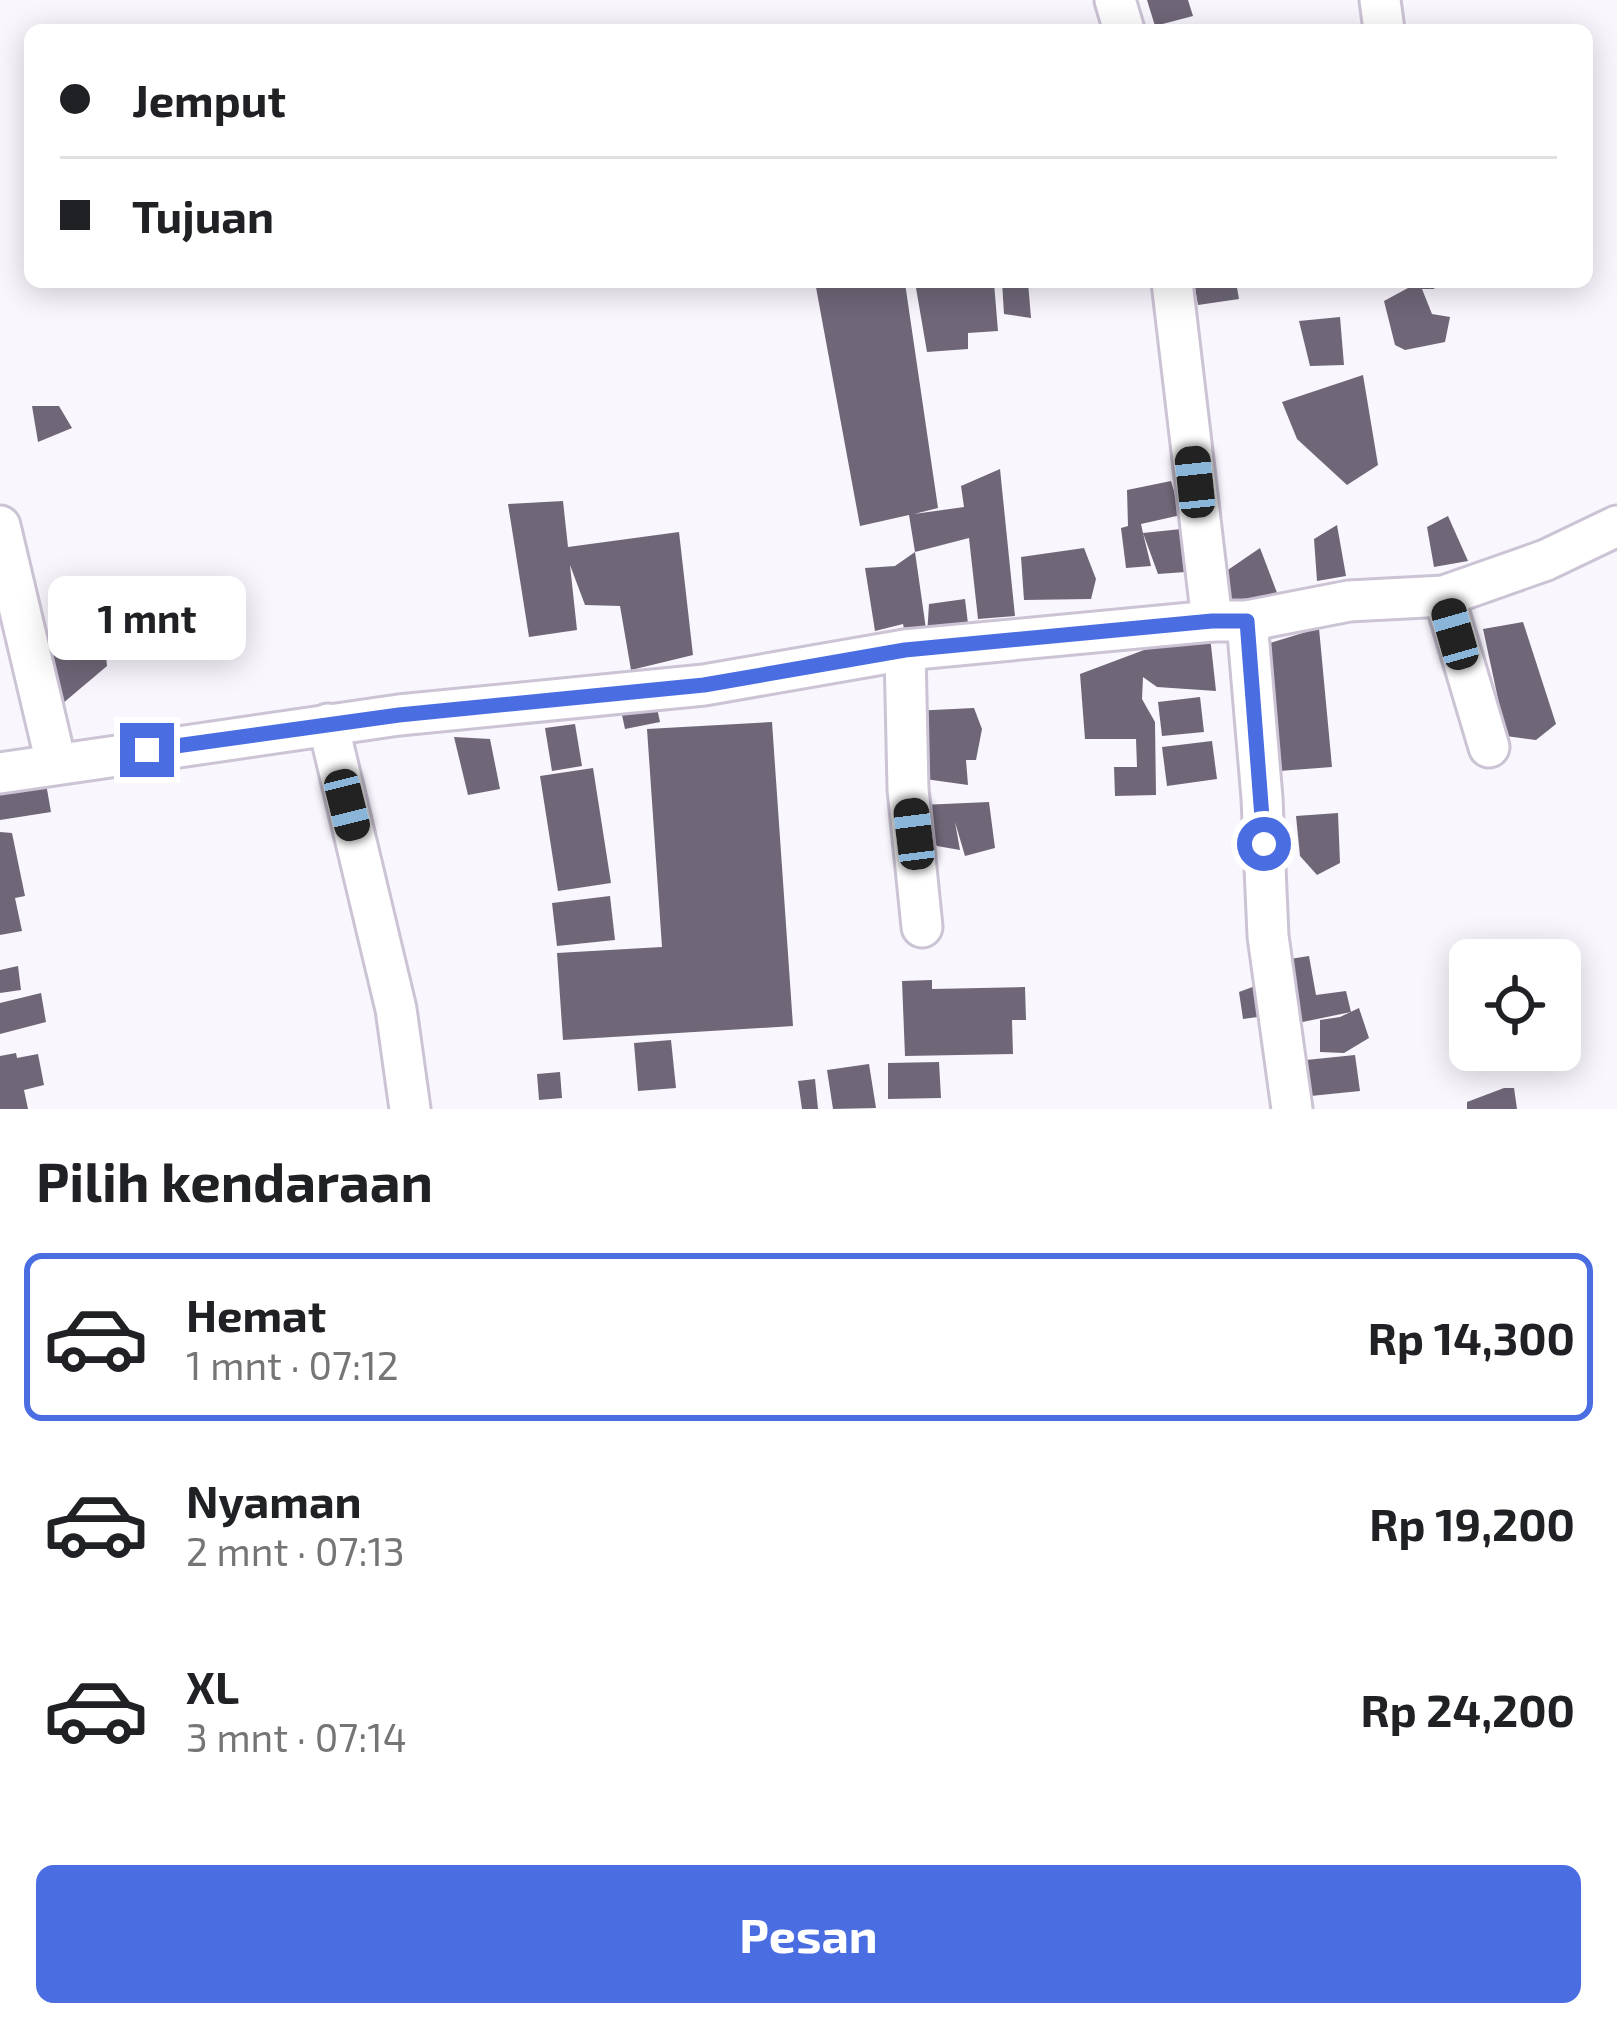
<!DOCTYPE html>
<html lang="id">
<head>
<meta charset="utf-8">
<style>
  :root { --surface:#fff; --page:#f6f6f6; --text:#202124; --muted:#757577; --line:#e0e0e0; --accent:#4a6ee2 }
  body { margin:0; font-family:"Exo 2",sans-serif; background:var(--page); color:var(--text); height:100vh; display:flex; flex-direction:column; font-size:45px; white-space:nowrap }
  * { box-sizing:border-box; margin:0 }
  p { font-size:39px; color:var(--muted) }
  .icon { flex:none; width:66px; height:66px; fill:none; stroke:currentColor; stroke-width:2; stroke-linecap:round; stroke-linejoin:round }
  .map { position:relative; height:1109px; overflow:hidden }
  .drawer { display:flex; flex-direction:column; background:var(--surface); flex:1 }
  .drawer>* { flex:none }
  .top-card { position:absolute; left:24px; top:24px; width:1569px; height:264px; border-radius:18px; box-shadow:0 6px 30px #0003; display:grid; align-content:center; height:264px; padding:0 36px; background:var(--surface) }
  .fabs { position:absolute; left:1449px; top:939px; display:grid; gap:24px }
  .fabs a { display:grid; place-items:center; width:132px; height:132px; border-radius:18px; background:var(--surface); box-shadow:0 6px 30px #0003; font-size:60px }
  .end { position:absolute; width:54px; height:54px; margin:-27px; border:15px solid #4a6ee2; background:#fff; box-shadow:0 0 0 6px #fff }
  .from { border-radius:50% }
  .bubble { position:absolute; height:84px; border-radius:18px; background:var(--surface); box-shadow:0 6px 30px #0003; font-size:39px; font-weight:700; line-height:84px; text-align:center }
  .car { position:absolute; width:36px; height:72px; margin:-36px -18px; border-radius:15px; box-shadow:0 0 9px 3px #0007; background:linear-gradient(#222 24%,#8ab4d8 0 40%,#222 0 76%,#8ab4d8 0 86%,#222 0) }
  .top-card b { display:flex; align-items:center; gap:42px; height:114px; font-size:45px }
  .top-card b+b { border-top:3px solid var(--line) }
  .top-card i { width:30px; height:30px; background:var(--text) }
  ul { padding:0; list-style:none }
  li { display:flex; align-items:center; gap:36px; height:168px; margin:0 24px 18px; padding:0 12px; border:6px solid transparent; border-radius:18px }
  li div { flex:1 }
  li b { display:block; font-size:45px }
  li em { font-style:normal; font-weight:700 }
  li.selected { border-color:var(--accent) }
  li>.icon { width:108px; height:108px; stroke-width:1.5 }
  h2 { padding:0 36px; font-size:54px; line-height:144px }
  .primary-button { display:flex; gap:24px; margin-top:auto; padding:24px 36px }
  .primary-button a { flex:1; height:138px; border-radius:18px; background:var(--accent); color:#fff; font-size:48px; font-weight:700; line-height:138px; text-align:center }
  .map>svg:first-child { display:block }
</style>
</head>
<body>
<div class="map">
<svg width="1617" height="1109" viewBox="0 0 1617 1109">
  <rect width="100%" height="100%" fill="#f9f6fd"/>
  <!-- building -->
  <g fill="#6f6778">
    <path d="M1147,0H1188L1193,16L1155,26Z"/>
    <path d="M815,282L905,283L938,508L914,514L964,507L961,486L1000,469L1015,616L978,619L969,538L915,552L909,515L860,526Z"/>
    <path d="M953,282H963V286L994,283L998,331L968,333V349L927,352L916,288Z"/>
    <path d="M1002,282H1028L1031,318L1004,314Z"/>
    <path d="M1194,282H1236L1239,299L1198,305Z"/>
    <path d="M1384,282H1438L1434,289H1422L1432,314L1450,317L1445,342L1405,350L1395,345L1384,301L1408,288Z"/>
    <path d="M1340,317L1344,365L1310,366L1299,321Z"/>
    <path d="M1363,375L1378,465L1347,485L1297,439L1282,402Z"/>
    <path d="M32,406H59L72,428L38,442Z"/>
    <path d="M1171,481L1181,515L1141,524L1143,533L1191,528L1199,571L1158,574L1143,533L1151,566L1126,568L1121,528L1128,526L1127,490Z"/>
    <path d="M563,501L568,547L679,532L693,655L631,670L620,606L585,605L570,565L577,630L529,637L508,504Z"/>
    <path d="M1448,516L1468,561L1434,567L1427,527Z"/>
    <path d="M1337,525L1346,576L1317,581L1314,539Z"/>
    <path d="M1084,548L1096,579L1091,599L1024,600L1021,557Z"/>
    <path d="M1260,548L1279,598L1223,609L1219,576Z"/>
    <path d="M915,552L927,636L929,604L965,599L969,632L906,638L903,624L875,631L865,568L895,566Z"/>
    <path d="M1523,622L1556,724L1536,740L1506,736L1483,629Z"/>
    <path d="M1319,628L1332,767L1279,771L1263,645Z"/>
    <path d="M104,635L107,666L62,704L49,643Z"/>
    <path d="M1210,636L1216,691L1157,687L1143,677L1142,699L1155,722L1156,795L1115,796L1114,767H1137L1136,739H1085L1080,674L1144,650Z"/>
    <path d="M654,694L660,722L625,729L619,701Z"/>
    <path d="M1200,697L1204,732L1162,736L1158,702Z"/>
    <path d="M974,708L982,729L976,760H966L968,785L918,778L912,711Z"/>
    <path d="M772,722L793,1026L563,1040L557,953L662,947L647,729Z"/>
    <path d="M575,724L582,766L552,771L545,728Z"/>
    <path d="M454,737L490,739L500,789L468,795Z"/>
    <path d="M1212,741L1217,779L1167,786L1162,747Z"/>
    <path d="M593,768L611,883L558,891L540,776Z"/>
    <path d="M44,772L51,812L0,820V781Z"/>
    <path d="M989,802L995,848L965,856L955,822L960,850L937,846L928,836L921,805Z"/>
    <path d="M1338,813L1340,863L1317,875L1300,856L1296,816Z"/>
    <path d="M0,832L12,833L25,896L15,898L22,931L0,935Z"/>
    <path d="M610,896L615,940L557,946L552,903Z"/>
    <path d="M1309,956L1316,995L1346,991L1351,1012L1288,1025L1277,961Z"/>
    <path d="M18,966L21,990L0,993V970Z"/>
    <path d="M932,980V989L1025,987L1026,1020H1012L1013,1054L905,1056L902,981Z"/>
    <path d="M1266,982L1265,1016L1243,1019L1239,992Z"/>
    <path d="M41,993L46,1022L0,1034V1003Z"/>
    <path d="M1359,1008L1369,1038L1344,1053L1320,1052V1020L1340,1017Z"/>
    <path d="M671,1040L676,1088L638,1091L634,1043Z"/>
    <path d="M16,1053L17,1058L38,1054L44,1085L24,1090L28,1109H0V1056Z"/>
    <path d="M1355,1055L1360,1091L1301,1097L1296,1061Z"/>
    <path d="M939,1062L941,1098L888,1099V1063Z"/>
    <path d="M869,1064L876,1108L833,1109L827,1070Z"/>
    <path d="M560,1072L562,1098L539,1100L537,1074Z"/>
    <path d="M815,1079L818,1109H802L798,1081Z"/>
    <path d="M1504,1088H1514L1517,1109H1467V1102Z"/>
  </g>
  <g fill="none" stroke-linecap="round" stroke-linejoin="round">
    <defs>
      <g id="minor">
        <path d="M1115,0L1124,30"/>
        <path d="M1380,0L1384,30"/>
        <path d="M1172,282L1212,621"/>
        <path d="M0,526L56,763"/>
        <path d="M1444,596L1489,747"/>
        <path d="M1247,621L1262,798L1268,936L1292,1109"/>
        <path d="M905,650L908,789L922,927"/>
        <path d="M328,724L396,1009L410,1109"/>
        <path d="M0,773L399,715L704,685L905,650L1212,621H1247L1349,601L1444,596L1546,560L1617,526"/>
      </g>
    </defs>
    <!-- minor casing -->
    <use href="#minor" stroke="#ccc3d5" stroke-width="45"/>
    <!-- minor -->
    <use href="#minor" stroke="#fff" stroke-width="39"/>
  </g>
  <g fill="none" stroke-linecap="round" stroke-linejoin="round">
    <!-- route -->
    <path stroke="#4a6ee2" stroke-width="15" d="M147,750L399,715L704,685L905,650L1212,621H1247L1264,844"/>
  </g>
</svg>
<div class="fabs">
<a><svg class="icon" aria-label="locate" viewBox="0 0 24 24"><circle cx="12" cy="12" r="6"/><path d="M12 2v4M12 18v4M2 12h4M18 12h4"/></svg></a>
</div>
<i class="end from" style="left:1264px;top:844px"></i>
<i class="end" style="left:147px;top:750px"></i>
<div class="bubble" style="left:48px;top:576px;width:198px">1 mnt</div>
<i class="car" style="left:1195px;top:482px;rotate:354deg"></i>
<i class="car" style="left:1455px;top:634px;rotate:344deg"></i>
<i class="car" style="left:347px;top:805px;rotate:166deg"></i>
<i class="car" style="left:914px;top:834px;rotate:353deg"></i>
<div class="top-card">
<b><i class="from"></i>Jemput</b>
<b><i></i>Tujuan</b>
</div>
</div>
<section class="drawer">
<h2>Pilih kendaraan</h2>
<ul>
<li class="selected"><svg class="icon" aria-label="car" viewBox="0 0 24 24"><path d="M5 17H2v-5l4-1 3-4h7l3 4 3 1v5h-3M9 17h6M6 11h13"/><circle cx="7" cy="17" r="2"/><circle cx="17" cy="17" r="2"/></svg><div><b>Hemat</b><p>1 mnt · 07:12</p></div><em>Rp 14,300</em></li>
<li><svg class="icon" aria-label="car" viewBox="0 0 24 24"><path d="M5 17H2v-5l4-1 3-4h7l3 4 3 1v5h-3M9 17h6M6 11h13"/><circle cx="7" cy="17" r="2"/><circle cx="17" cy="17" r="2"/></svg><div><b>Nyaman</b><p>2 mnt · 07:13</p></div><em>Rp 19,200</em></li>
<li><svg class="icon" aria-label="car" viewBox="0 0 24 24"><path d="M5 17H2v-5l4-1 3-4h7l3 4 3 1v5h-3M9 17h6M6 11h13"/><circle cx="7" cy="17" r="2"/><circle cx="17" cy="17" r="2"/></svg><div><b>XL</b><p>3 mnt · 07:14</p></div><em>Rp 24,200</em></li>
</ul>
<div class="primary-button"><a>Pesan</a></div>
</section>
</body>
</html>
